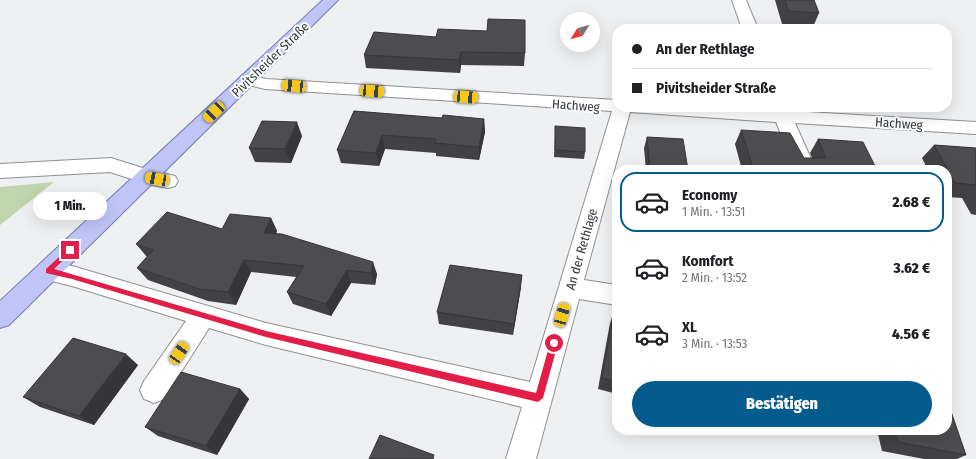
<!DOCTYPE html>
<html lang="de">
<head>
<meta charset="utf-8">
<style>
  :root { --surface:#fff; --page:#f6f6f6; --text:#202124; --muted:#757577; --line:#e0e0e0; --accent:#045b8d }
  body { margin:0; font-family:"Fira Sans Condensed",sans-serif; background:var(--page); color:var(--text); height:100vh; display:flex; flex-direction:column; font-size:15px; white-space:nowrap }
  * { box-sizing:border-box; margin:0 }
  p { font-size:13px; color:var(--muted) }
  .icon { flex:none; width:22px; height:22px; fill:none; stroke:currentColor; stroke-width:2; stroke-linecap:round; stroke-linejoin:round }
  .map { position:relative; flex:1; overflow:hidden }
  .side { position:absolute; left:612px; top:165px; width:340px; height:270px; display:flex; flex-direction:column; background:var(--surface); border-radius:16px; box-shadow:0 4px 16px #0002 }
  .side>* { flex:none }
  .hud { position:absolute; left:612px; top:24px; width:340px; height:88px; border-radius:16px; box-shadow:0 4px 16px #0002; display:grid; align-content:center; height:88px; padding:0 20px; background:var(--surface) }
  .needle { width:26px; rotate:233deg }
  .tools { position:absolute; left:560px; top:12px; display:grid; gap:8px }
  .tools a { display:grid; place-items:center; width:40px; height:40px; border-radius:50%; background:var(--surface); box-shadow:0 4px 16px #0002; font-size:20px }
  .end { position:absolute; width:18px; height:18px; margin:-9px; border:5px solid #e11d48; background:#fff; box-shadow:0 0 0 2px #fff }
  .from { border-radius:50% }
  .bubble { position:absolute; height:28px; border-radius:14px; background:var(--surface); box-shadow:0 4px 16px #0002; font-size:13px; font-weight:800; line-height:28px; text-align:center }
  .car { position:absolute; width:12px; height:24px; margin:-12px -6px; border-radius:5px; box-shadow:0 0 3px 1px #0007; background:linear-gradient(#f5c518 24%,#345 0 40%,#f5c518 0 76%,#345 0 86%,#f5c518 0) }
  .hud b { display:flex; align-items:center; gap:14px; height:38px; font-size:15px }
  .hud b+b { border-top:1px solid var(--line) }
  .hud i { width:10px; height:10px; background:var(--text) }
  ul { padding:7px 0 0; list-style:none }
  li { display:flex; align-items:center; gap:12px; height:60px; margin:0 8px 6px; padding:0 12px; border:2px solid transparent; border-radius:16px }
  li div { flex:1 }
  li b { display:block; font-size:15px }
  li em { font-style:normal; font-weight:800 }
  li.on { border-color:var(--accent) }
  li>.icon { width:36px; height:36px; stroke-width:1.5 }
  .cta { display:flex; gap:8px; margin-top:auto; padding:8px 20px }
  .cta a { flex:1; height:46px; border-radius:24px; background:var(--accent); color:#fff; font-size:16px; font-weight:800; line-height:46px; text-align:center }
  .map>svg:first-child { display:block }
</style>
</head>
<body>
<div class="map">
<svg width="976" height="459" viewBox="0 0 976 459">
  <rect width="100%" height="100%" fill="#eef0f2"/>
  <!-- green -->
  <path fill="#bfd5ad" d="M54,182L0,225V187Z"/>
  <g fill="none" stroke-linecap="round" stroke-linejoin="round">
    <defs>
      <g id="minor">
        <path d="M732,0H746L758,29H742Z"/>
        <path d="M248,74L266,79L617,100V107H730L771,109L770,107H788L790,111L976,122V134L795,123L816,170H796L776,122L630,112L584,280L617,285V305L579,299L536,459H506L522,407L266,345L209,328L164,399L154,403L144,399L140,390L144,381L186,321L72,286L40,278L36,271L40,264L48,261L72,266L266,323L530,382L612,111L265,89L242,83L239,79L242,75Z"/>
        <path d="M111,158L149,170L175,176L178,181L175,186L168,188L147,184L110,172L0,178V164Z"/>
      </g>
      <path id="major" d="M323,0H338L9,325L0,328V301Z"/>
    </defs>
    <!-- minor casing -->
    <use href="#minor" stroke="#8e9093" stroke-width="2"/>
    <!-- major casing -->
    <use href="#major" stroke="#737cb1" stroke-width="2"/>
    <!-- minor -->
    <use href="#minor" fill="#fff" fill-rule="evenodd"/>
    <!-- major -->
    <use href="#major" fill="#bfc6f7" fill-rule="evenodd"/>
  </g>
  <!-- wall -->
  <g fill="#424143">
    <path d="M775,0H814L819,13L813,27L782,24Z"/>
    <path d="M374,32L525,53L524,66L461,65L460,73L366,68L364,55Z"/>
    <path d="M354,111L442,118L484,119L485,132L479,160L436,156V153L385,149L379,166L341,163L337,150Z"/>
    <path d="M555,126L585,152L584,159L554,157L555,133Z"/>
    <path d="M741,130L804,158H812L810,153L818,139L877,170H742L735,144Z"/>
    <path d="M302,136L291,163L255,162L249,148Z"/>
    <path d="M647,137L688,170H646L644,148Z"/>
    <path d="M934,145L976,148V215L971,214L962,198L947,197V170H928L922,158Z"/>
    <path d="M271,218L277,231L276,234L377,274L375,285L351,283L331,316L293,304L287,292L296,277L251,272L236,305L208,301L148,280L137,268L147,257L136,244L222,229Z"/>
    <path d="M521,287L513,335L439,324L437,312Z"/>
    <path d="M614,312H617V394L598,389L610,323Z"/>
    <path d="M138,365L94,425L40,407L23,397Z"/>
    <path d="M240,389L249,399L217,455L158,436L145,427Z"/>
    <path d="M877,430H947L966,455L957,459H924L882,451Z"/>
  </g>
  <!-- shaded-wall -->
  <g fill="#363537">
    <path d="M461,52V65L460,73L459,60Z"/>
    <path d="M484,119L485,132L479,160V147Z"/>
    <path d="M297,122L302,136L291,163L285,149Z"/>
    <path d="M382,135L385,149L379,166L376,153Z"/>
    <path d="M271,218L277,231L270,245L264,233Z"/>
    <path d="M244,260L251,272L236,305L228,292Z"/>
    <path d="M373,262L377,274L375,285L371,273Z"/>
    <path d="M347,270L351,283L331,316L326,304Z"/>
    <path d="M522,275L521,287L513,335L514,324Z"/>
    <path d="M126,354L138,365L94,425L79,416Z"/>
    <path d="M240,389L249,399L217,455L206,446Z"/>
  </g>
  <!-- building -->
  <g fill="#4d4c4e" stroke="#363537">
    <path d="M785,0H814L819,13L788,11Z"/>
    <path d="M488,19L525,20V53L461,52L459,60L364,55L374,32L436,37L438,29L487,31Z"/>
    <path d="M354,111L442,118L443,115L484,119L479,147L435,143L436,139L382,135L376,153L337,150Z"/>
    <path d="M262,121L297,122L285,149L249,148Z"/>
    <path d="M555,126L585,128V152L555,150Z"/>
    <path d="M741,130L790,133L804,158H826L818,139L863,142L877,170H780L753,168Z"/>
    <path d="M647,137L683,139L688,170H650Z"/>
    <path d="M934,145L976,148V186L975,185L955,183Z"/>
    <path d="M167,212L222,229L230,214L271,218L264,233L282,234L373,262L371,273L347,270L326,304L287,292L304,266L244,260L228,292L199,289L137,268L153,250L136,244Z"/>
    <path d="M450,265L522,275L514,324L437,312Z"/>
    <path d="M614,312H617V382L602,378Z"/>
    <path d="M73,338L126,354L79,416L23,397Z"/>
    <path d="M181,372L240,389L206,446L145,427Z"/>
    <path d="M947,400L966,455L898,442L894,430H947Z"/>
    <path d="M380,435L434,455L433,459H369Z"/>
  </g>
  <!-- route -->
  <path fill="#e11d48" d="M70,247L73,250L72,252L54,269L266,331L536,393L550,343L554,339L558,343L543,398L538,402L266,337L72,279L46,273V269Z"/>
  <g text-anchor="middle" stroke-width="4" stroke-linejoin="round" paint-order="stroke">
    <!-- street labels -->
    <g font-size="13" fill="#373839" stroke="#fcfdff">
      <text transform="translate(270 59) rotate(-44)" y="5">Pivitsheider Straße</text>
      <text transform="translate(576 105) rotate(4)" y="5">Hachweg</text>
      <text transform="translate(899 123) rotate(4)" y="5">Hachweg</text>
      <text transform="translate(581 249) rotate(-74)" y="5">An der Rethlage</text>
    </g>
  </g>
</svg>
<div class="tools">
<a><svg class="needle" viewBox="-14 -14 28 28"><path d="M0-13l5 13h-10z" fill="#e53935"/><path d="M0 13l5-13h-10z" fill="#757577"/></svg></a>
</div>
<i class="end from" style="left:554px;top:343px"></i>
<i class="end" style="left:70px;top:250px"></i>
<div class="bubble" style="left:33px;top:192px;width:74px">1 Min.</div>
<i class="car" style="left:294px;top:86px;rotate:275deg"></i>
<i class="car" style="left:372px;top:91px;rotate:94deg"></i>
<i class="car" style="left:466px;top:97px;rotate:94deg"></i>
<i class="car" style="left:214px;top:112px;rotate:226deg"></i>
<i class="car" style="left:157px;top:179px;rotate:281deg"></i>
<i class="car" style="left:562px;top:315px;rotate:16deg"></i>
<i class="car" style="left:179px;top:353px;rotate:34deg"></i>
<div class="hud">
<b><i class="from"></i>An der Rethlage</b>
<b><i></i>Pivitsheider Straße</b>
</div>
<section class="side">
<ul>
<li class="on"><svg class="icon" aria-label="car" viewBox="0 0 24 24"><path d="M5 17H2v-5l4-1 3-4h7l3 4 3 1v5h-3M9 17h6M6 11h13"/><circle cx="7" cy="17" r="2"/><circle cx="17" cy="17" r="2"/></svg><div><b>Economy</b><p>1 Min. · 13:51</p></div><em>2.68 €</em></li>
<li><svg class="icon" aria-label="car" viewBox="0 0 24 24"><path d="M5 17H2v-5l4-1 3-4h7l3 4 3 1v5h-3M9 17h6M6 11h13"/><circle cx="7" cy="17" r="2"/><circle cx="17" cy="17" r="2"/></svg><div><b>Komfort</b><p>2 Min. · 13:52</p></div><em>3.62 €</em></li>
<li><svg class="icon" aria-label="car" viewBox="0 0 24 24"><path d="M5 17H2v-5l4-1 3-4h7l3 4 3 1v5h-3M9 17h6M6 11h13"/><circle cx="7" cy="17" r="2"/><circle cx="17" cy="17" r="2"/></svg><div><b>XL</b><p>3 Min. · 13:53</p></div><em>4.56 €</em></li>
</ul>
<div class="cta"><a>Bestätigen</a></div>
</section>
</div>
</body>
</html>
